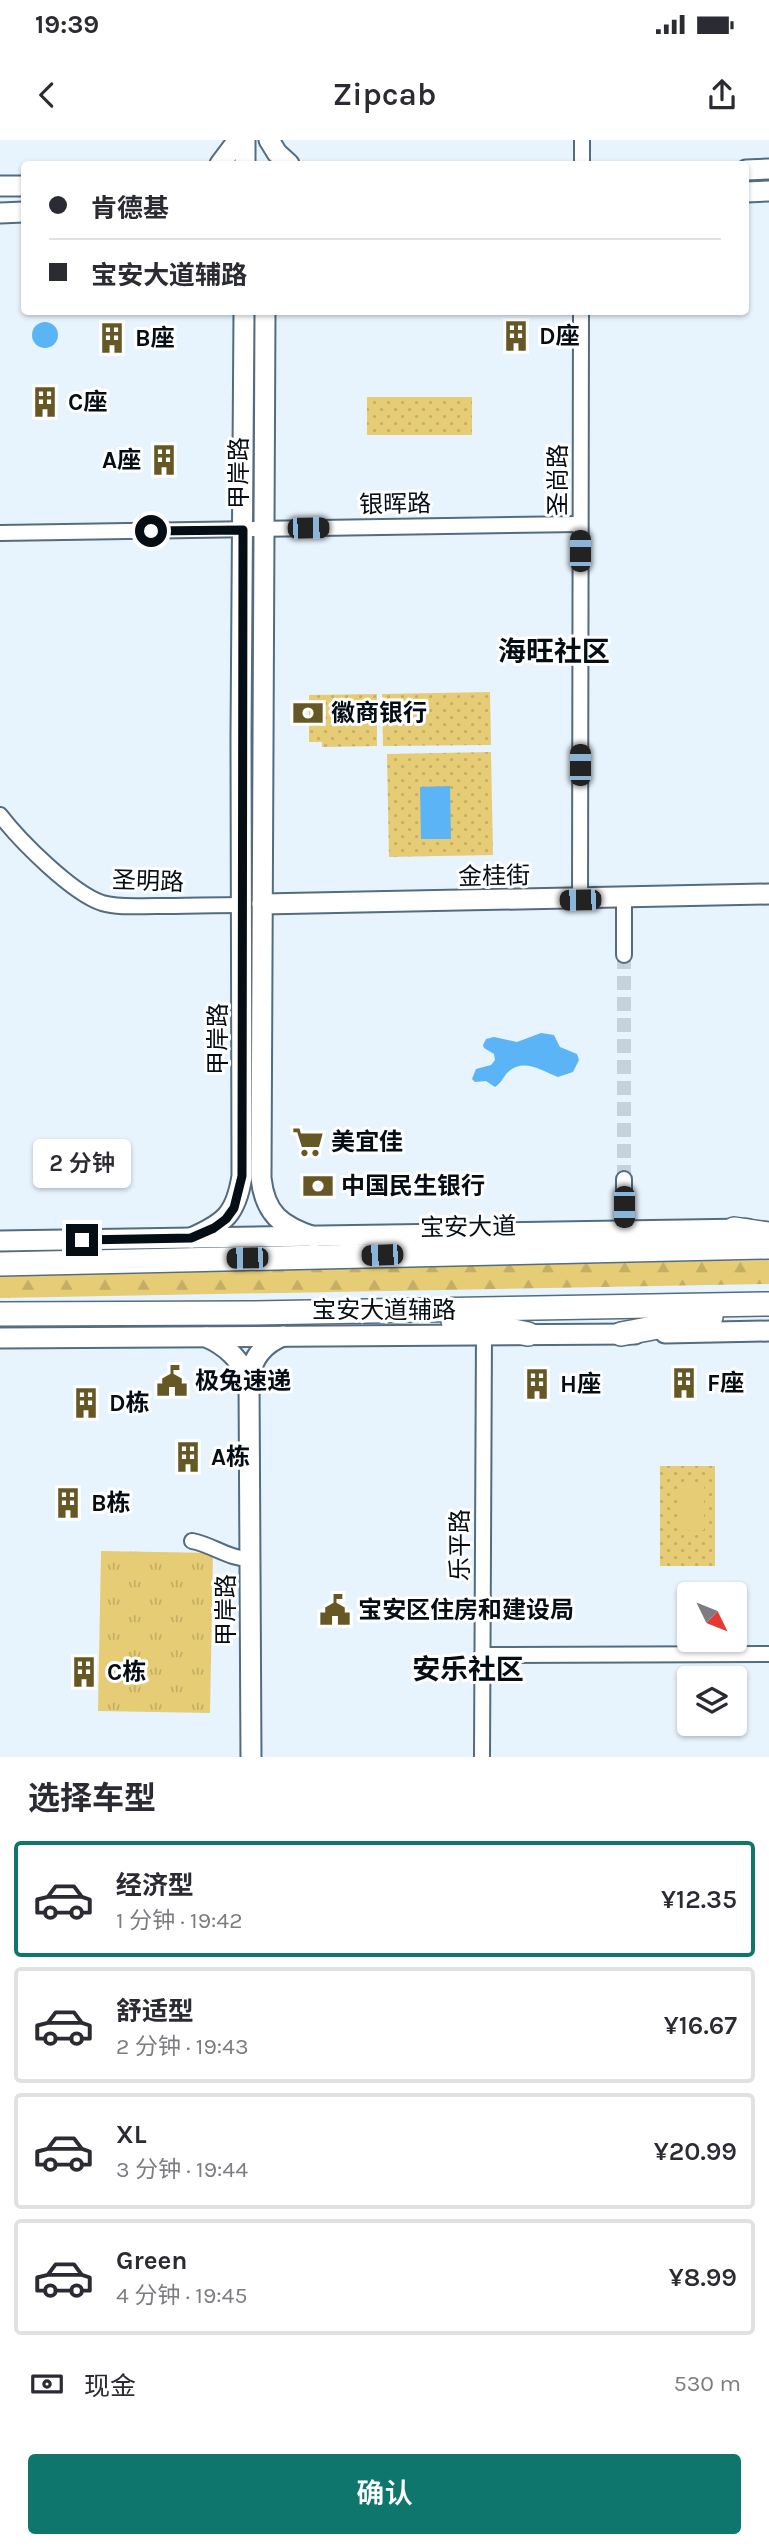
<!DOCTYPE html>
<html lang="zh">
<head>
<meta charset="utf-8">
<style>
  :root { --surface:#fff; --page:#f7f7f7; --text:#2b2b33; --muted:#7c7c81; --line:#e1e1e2; --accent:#0f766e }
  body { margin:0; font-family:Karla,"Noto Sans SC",sans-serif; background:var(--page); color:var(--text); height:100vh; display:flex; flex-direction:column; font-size:26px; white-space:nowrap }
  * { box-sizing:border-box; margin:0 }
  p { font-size:23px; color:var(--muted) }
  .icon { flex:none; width:38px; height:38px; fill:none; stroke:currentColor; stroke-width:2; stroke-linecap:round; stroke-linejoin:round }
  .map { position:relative; height:1617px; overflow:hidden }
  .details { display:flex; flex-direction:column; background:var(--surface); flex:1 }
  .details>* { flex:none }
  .hud { position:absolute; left:21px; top:21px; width:728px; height:154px; border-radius:7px; box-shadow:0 2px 5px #0004; display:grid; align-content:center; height:154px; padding:0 28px; background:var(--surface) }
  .needle { width:46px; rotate:133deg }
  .controls { position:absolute; left:677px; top:1442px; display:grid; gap:14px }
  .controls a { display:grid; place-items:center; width:70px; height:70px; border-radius:7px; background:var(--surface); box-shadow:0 2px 5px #0004; font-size:35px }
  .end { position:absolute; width:32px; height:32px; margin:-16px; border:9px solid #050d15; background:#fff; box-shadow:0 0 0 4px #fff }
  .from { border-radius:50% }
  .bubble { position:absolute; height:49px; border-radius:7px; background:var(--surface); box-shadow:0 2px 5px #0004; font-size:23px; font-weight:600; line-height:49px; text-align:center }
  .car { position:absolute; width:21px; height:42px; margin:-21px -10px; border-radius:9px; box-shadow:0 0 5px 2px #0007; background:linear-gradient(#222 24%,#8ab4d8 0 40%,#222 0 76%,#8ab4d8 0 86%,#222 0) }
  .hud b { display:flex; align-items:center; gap:24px; height:66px; font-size:26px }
  .hud b+b { border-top:2px solid var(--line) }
  .hud i { width:18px; height:18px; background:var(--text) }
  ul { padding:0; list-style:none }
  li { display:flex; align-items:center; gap:21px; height:116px; margin:0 14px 10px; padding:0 14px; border:4px solid var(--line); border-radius:7px }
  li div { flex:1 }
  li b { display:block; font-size:26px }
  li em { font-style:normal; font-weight:600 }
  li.current { border-color:var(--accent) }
  li>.icon { width:63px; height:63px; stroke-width:1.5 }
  h2 { padding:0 28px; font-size:32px; line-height:84px }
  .pay { display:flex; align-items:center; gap:18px; height:77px; padding:0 28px; font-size:26px }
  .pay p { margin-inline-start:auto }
  .button { display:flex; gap:14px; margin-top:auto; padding:14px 28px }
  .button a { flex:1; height:80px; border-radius:7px; background:var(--accent); color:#fff; font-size:28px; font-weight:600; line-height:80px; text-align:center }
  .status { display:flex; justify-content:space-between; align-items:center; height:49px; padding:0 35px; background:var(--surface); direction:ltr }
  .status svg { height:19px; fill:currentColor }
  header { display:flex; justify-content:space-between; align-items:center; height:91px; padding:0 28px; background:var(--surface); font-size:32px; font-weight:600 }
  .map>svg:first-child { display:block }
</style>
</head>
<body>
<div class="status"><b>19:39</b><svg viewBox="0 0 49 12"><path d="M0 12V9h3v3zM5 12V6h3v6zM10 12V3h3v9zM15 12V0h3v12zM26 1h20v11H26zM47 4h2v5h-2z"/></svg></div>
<header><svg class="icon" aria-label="back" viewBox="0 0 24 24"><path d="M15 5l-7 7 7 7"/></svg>Zipcab<svg class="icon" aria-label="share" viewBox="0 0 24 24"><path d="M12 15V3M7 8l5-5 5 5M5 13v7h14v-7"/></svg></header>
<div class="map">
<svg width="769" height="1617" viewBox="0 0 769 1617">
  <defs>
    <pattern id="grass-tufts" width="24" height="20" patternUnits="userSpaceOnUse" patternTransform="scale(1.75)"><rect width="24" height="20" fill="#e6cc74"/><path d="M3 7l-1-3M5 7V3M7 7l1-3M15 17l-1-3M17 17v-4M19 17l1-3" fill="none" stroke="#c4ae64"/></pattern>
    <pattern id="forest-firs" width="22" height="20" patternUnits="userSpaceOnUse" patternTransform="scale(1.75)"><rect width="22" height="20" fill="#e6cc74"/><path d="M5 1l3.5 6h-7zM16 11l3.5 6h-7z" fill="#c4ae64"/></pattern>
    <pattern id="park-dots" width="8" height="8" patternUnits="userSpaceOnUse" patternTransform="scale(1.75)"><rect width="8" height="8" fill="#e6cc74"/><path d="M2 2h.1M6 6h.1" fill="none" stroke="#c4ae64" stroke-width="1.8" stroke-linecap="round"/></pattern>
  </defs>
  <rect width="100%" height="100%" fill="#e8f4fd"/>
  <!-- grass -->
  <path fill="url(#grass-tufts)" d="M101,1411L213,1413L210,1573L98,1571Z"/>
  <!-- forest -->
  <path fill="url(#forest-firs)" d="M769,1120V1144L0,1158V1135Z"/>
  <!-- park -->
  <g fill="url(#park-dots)">
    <rect x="367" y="257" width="105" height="38"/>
    <path d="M490,552L491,605L383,606L382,554Z"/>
    <path d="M377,554V606L322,607V602H309V555Z"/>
    <path d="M491,612L493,715L389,717L387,614Z"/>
    <rect x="660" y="1326" width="55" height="100"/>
  </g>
  <!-- pitch -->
  <path fill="#e6cc74" d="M679,1345H704V1390L678,1391Z"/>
  <!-- water -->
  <g fill="#5bb4f6">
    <circle cx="45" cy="195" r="13"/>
    <path d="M450,646L451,699H421L420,647Z"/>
    <path d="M541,893L554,895L560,907L577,914L579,920L573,932L558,937C541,931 524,917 507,933C503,938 501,943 495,947L486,941L475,942L472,939L476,929L491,925L495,920L494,914L484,908L483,905L486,899L494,897L517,902Z"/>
  </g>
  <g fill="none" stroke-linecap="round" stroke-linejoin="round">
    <!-- street-tunnel -->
    <path stroke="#c6d1da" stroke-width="14" stroke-dasharray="14 7" stroke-linecap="butt" d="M624,1039V815"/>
    <defs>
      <g id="street">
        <path d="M582,24V0"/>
        <path d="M0,393L580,384"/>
        <path d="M0,675C20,701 72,753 102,763C119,768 138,766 156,766C185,766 214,765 243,765"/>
        <path d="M624,759V815"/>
        <path d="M580,760L581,172"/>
        <path d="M624,1039V1090"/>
        <path d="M192,1401C213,1405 229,1419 250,1419"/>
        <path d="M482,1515L769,1514"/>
        <path d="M482,1617L484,1194"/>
      </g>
      <g id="secondary">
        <path d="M245,0V24"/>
        <path d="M269,0L277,13L289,24"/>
        <path d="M220,24L238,0"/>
        <path d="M746,30L769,29"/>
        <path d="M0,46H24"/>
        <path d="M746,52L769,51"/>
        <path d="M0,73L24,72"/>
        <path d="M265,172L261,1038C265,1074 281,1086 314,1097"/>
        <path d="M262,764L769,754"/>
        <path d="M487,1093L747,1089"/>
        <path d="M191,1098C225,1083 236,1074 242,1036L241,597L244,172"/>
        <path d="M0,1101L453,1094"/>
        <path d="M665,1193L769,1191"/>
        <path d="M206,1197C227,1206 239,1219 249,1239"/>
        <path d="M0,1198L635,1194"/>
        <path d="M251,1617L249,1239C252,1218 263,1204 283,1196"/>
      </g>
      <g id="primary">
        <path d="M734,1089L769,1094"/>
        <path d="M436,1101L499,1093"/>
        <path d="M0,1124L769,1107"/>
        <path d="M0,1174L250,1173L769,1164"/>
        <path d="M453,1181L476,1183L528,1194"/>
        <path d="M621,1194L711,1177"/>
      </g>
    </defs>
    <!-- street casing -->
    <use href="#street" stroke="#536c80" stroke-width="18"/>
    <!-- secondary casing -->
    <use href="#secondary" stroke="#536c80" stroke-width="23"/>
    <!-- primary casing -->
    <use href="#primary" stroke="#536c80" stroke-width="26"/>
    <!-- street -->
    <use href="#street" stroke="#fff" stroke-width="14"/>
    <!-- secondary -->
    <use href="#secondary" stroke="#fff" stroke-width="19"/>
    <!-- primary -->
    <use href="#primary" stroke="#fff" stroke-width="23"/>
  </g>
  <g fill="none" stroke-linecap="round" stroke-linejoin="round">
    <!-- route -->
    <path stroke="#050d15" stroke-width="9" d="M82,1100L191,1098L214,1088L226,1079L234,1068L242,1036L243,390L151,391"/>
  </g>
  <!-- icons -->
  <defs>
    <symbol id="building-bare" viewBox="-9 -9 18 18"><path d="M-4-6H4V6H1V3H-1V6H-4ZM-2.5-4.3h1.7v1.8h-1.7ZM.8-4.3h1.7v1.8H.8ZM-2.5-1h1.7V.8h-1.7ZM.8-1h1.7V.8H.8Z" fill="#665825" stroke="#fff" stroke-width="2.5" paint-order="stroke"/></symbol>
    <symbol id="bank-bare" viewBox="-9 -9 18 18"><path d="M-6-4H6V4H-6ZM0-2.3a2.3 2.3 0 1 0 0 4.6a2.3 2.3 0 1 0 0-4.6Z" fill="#665825" stroke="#fff" stroke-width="2.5" paint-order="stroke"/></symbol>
    <symbol id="supermarket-bare" viewBox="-9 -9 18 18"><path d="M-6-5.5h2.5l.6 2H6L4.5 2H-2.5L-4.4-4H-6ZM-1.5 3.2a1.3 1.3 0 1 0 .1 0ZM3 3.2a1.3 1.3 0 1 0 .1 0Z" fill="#665825" stroke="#fff" stroke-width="2.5" paint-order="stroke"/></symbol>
    <symbol id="civic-bare" viewBox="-9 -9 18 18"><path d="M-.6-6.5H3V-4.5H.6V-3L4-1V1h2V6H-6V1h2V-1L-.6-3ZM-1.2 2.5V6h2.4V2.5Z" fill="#665825" stroke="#fff" stroke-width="2.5" paint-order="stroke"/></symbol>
  </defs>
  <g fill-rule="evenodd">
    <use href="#building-bare" x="494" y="174" width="44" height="44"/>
    <use href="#building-bare" x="90" y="176" width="44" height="44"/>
    <use href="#building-bare" x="23" y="240" width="44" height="44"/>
    <use href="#building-bare" x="142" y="298" width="44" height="44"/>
    <use href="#bank-bare" x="286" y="551" width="44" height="44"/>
    <use href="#supermarket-bare" x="286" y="980" width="44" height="44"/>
    <use href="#bank-bare" x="296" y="1024" width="44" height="44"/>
    <use href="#civic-bare" x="150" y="1219" width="44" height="44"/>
    <use href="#building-bare" x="662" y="1221" width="44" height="44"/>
    <use href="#building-bare" x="515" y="1222" width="44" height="44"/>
    <use href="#building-bare" x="64" y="1241" width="44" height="44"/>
    <use href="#building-bare" x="166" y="1295" width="44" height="44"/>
    <use href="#building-bare" x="46" y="1341" width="44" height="44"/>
    <use href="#civic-bare" x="313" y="1448" width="44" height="44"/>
    <use href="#building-bare" x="62" y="1510" width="44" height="44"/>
  </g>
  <g text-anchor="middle" stroke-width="6" stroke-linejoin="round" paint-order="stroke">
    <!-- poi labels -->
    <g font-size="24" font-weight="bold" fill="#050d15" stroke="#fff" text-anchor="start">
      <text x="539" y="204">D座</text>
      <text x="135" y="206">B座</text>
      <text x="68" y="270">C座</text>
      <text x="141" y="328" text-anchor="end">A座</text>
      <text x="331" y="581">徽商银行</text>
      <text x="331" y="1010">美宜佳</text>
      <text x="341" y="1054">中国民生银行</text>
      <text x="195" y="1249">极兔速递</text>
      <text x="707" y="1251">F座</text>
      <text x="560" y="1252">H座</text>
      <text x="109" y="1271">D栋</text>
      <text x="211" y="1325">A栋</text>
      <text x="91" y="1371">B栋</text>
      <text x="358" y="1478">宝安区住房和建设局</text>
      <text x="107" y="1540">C栋</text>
    </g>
    <!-- street labels -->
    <g font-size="24" fill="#050d15" stroke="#fff">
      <text transform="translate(239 333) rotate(-90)" y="8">甲岸路</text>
      <text transform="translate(558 340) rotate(-90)" y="8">圣尚路</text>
      <text transform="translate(395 364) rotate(-1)" y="8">银晖路</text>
      <text transform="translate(494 736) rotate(-1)" y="8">金桂街</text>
      <text transform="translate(148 741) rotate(2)" y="8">圣明路</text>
      <text transform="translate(218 899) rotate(-90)" y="8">甲岸路</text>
      <text transform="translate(468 1087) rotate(-1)" y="8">宝安大道</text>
      <text x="384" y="1178">宝安大道辅路</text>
      <text transform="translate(460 1405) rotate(-90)" y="8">乐平路</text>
      <text transform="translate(226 1470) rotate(-90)" y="8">甲岸路</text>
    </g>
    <!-- quarter labels -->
    <g font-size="28" font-weight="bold" fill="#050d15" stroke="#fff">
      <text x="554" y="521">海旺社区</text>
      <text x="468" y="1539">安乐社区</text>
    </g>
  </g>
</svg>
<div class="controls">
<a><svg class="needle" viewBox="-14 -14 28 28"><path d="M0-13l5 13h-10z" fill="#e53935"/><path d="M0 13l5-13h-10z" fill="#7c7c81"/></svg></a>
<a><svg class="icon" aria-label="layers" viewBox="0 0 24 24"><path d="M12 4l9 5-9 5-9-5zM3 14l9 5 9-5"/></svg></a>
</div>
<i class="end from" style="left:151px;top:391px"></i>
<i class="end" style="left:82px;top:1100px"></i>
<div class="bubble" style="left:33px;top:999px;width:98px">2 分钟</div>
<i class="car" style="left:308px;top:388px;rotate:89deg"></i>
<i class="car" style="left:580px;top:411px;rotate:0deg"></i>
<i class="car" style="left:580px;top:625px;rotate:0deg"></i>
<i class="car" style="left:580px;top:760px;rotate:269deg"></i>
<i class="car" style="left:624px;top:1067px;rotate:180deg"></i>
<i class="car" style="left:382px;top:1115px;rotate:268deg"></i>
<i class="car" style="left:247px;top:1118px;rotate:269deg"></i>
<div class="hud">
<b><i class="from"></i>肯德基</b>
<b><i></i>宝安大道辅路</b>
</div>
</div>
<section class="details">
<h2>选择车型</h2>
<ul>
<li class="current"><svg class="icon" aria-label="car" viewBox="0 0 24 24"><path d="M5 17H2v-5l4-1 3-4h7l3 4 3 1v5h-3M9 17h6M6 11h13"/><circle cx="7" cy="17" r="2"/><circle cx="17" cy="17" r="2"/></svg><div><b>经济型</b><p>1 分钟 · 19:42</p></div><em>¥12.35</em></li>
<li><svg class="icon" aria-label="car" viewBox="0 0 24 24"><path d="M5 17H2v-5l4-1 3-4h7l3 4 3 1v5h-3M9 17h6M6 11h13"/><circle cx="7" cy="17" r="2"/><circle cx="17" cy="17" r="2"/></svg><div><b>舒适型</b><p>2 分钟 · 19:43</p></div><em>¥16.67</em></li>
<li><svg class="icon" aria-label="car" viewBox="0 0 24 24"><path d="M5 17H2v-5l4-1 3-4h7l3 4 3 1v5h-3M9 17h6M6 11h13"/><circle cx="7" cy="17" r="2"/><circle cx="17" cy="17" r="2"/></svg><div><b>XL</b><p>3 分钟 · 19:44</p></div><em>¥20.99</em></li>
<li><svg class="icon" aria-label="car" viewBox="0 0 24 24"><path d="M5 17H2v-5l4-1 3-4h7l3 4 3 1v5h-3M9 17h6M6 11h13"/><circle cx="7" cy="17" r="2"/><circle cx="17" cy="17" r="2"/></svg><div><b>Green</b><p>4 分钟 · 19:45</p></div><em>¥8.99</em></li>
</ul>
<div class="pay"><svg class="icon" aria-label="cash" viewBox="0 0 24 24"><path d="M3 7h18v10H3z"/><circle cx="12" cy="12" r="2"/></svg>现金<p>530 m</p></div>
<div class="button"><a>确认</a></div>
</section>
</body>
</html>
